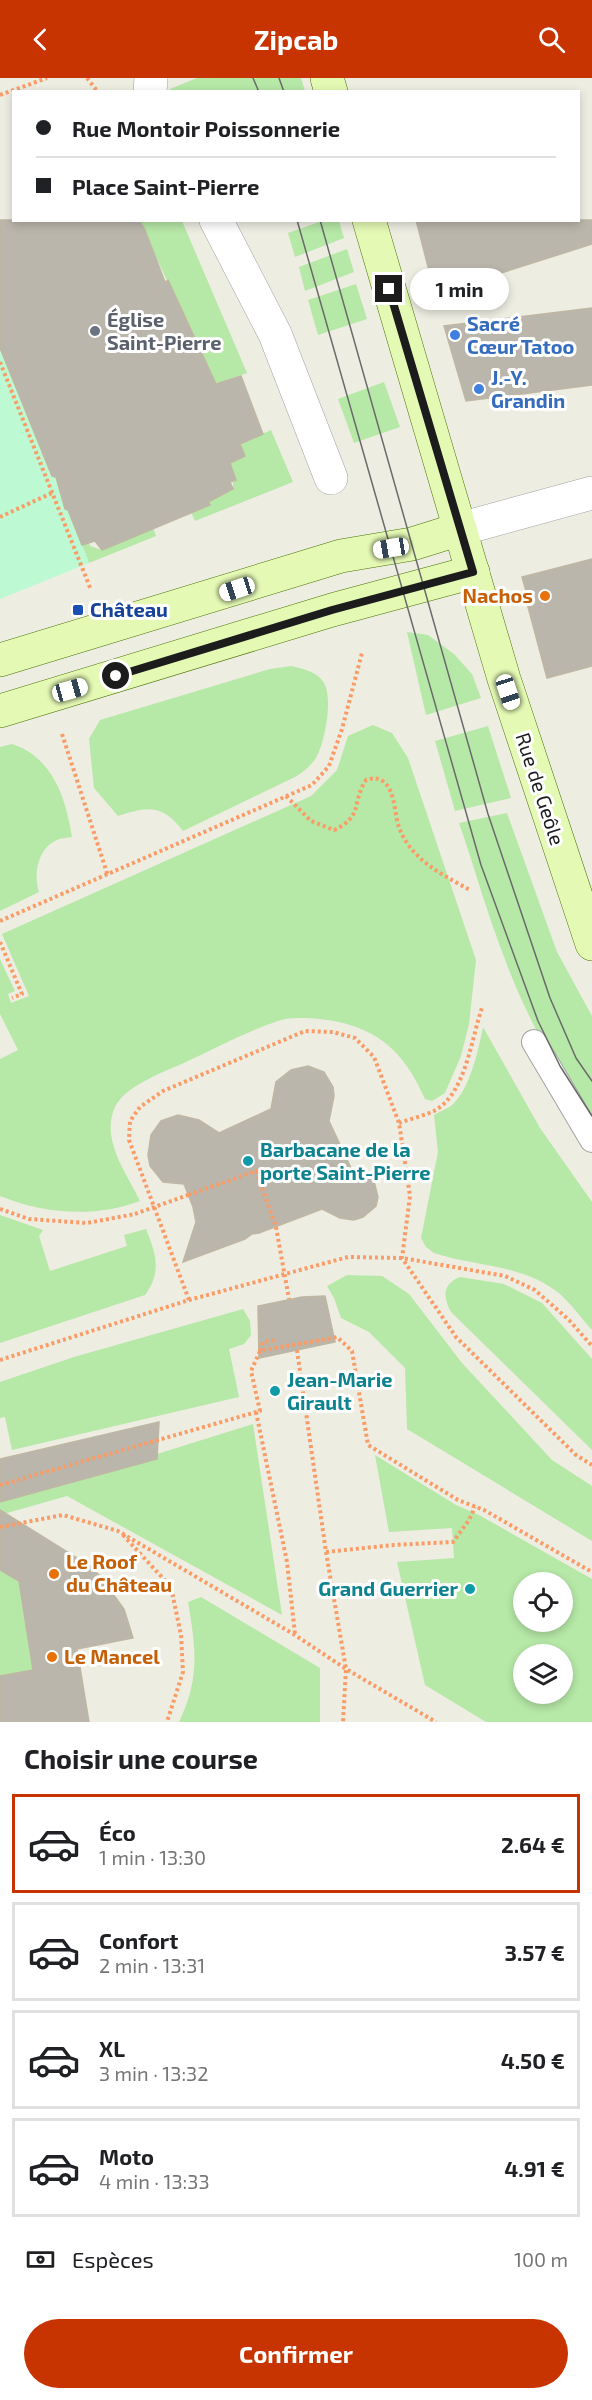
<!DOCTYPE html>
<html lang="fr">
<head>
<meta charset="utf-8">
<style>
  :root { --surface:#fff; --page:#f6f6f6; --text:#202124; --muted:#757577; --line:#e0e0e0; --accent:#c73401 }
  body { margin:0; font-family:"Exo 2",sans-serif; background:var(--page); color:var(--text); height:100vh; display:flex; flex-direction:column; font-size:22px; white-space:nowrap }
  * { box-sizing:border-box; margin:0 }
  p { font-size:20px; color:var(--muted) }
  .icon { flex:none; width:33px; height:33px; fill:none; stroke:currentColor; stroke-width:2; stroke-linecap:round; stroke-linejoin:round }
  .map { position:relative; height:1644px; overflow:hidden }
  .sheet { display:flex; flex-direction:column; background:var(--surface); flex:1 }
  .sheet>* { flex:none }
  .banner { position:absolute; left:12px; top:12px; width:568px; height:132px; border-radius:0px; box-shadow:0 3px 9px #0003; display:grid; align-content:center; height:132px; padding:0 24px; background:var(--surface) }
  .fabs { position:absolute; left:513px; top:1494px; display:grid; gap:12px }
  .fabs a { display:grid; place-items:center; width:60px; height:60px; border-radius:50%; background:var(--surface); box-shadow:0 3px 9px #0003; font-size:30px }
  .end { position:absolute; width:27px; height:27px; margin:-14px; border:8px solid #1c1c1c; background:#fff; box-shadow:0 0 0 3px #fff }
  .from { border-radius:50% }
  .bubble { position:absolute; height:42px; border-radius:21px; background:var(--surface); box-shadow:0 3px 9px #0003; font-size:20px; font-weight:700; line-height:42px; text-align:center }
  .car { position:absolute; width:18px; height:36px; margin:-18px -9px; border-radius:8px; box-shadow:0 0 4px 2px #0007; background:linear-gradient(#fff 24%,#345 0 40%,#fff 0 76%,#345 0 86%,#fff 0) }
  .banner b { display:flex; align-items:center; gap:21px; height:57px; font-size:22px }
  .banner b+b { border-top:2px solid var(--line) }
  .banner i { width:15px; height:15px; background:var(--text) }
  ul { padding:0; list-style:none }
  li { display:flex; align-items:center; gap:18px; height:99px; margin:0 12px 9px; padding:0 12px; border:3px solid var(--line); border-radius:0px }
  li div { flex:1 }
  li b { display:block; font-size:22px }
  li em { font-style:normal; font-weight:700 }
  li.current { border-color:var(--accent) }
  li>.icon { width:54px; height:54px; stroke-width:1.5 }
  h2 { padding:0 24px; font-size:27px; line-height:72px }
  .pay { display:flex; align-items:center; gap:15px; height:66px; padding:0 24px; font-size:22px }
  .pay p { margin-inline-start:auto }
  .primary-button { display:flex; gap:12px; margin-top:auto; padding:12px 24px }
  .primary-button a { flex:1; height:69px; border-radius:36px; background:var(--accent); color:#fff; font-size:24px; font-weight:700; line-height:69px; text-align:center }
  header { display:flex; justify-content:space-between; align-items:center; height:78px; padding:0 24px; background:var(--accent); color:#fff; font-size:27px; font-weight:700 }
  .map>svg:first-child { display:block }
</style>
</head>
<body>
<header><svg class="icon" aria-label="back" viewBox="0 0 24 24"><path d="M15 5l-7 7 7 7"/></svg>Zipcab<svg class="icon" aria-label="search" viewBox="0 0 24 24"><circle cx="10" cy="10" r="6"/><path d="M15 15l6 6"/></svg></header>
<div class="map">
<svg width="592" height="1644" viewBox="0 0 592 1644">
  <rect width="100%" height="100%" fill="#eeede2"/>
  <!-- grass -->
  <g fill="#b6e8a7" fill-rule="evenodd">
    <path d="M197,0H301L305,13L171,14L170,11Z"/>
    <path d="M139,143H182L247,295L218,305L215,304Z"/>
    <path d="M322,143H339L344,160L295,179L288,155Z"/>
    <path d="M347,171L354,194L305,213L299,189Z"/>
    <path d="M356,206L367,241L318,257L308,222Z"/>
    <path d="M384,304L400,349L354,365L338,321Z"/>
    <path d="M271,352L293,404L195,443L191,434L209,427L208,424L233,411V404L236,402L221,376L237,382L244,378L241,368L242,365Z"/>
    <path d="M136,449L139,457L153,450L156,458L89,485L82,467L89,465L90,468L102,472Z"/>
    <path d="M407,554L428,557L454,576L472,596L481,620L426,637Z"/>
    <path d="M291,588C303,591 317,593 324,605C333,620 325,663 317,678C312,687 305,692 297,698L183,753C163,726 148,728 118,738L94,710L89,661L100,642L270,591Z"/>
    <path d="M373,647L392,655L408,680L476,882L469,946L461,978L445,1015L432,1023L425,1021C403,971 375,947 319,941C307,940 290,939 278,943C247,953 216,970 186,984C164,994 120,1009 113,1034C103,1065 127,1096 140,1123C95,1140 44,1136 0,1118V981L18,972L0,936V881L15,913L8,916L11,925L29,918L2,856L311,718L337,692L348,658Z"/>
    <path d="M488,648L511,720L455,733L435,663Z"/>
    <path d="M12,666C53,679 66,721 72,759C68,760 61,760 57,762C38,770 33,796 39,814L0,833V669Z"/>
    <path d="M507,735L557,874L592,938V1051C560,997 528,943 506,884C488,839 475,791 459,745Z"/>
    <path d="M483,949L540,1050L592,1124V1252C582,1241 572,1227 561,1217C525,1186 476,1189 434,1175L426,1169L421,1160L438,1074L434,1037C439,1034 446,1031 451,1028C470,1012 478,973 483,949Z"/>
    <path d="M0,1137L43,1152L39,1158L50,1193L127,1168L124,1157L146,1151C156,1176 162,1194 145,1217L0,1265Z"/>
    <path d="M347,1197L382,1198L409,1216L462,1285L552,1382L592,1408V1463L407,1351L405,1290L369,1254L341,1240L334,1220L327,1208Z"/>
    <path d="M460,1199L504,1206L542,1225L592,1281V1372L451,1234C443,1219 442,1206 460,1199Z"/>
    <path d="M243,1231L250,1243L251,1257L244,1266L229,1271L239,1319L12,1372L5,1339L0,1340V1304L74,1279Z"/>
    <path d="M253,1346L282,1537L67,1418L0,1437V1420L47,1408L49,1411L157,1381V1376Z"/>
    <path d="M375,1377L456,1427L479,1437L592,1501V1644H486L425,1607L397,1484L454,1480L452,1450L389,1454ZM524,1504H562V1544H524ZM524,1576H562V1616H524Z"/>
    <path d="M0,1492L19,1503L33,1592L0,1598Z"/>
    <path d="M201,1519L320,1590V1644H179C200,1601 196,1570 188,1524Z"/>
  </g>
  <!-- park -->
  <path fill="#bdf9d2" d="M0,267L51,398L55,397L67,425L64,426L65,431H68L89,485L0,521Z"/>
  <!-- building -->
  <g fill="#bab6ab" stroke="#bfb7a4" stroke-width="1.5">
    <path d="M0,142H139L145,152L165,204L168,202L216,306L241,298L263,356L240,366L245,378L230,385L236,402L230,404L233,411L208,424L210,427L102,472L95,463L82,467L68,432L65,431L56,399L52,398L0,270Z"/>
    <path d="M416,142H592V166L435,216Z"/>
    <path d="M592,230V307L466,323L444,248Z"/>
    <path d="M592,481V588L547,600L524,514L526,513L522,499Z"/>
    <path d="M308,988L324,994L333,1009L334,1018L329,1043L351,1090L373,1099L378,1119L376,1128L363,1139L354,1142L340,1140L322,1131L259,1155L252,1156L245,1161L183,1184L196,1144L193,1129L184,1106L163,1104L150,1088L148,1077L151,1057L161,1043L178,1037L199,1042L219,1055L271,1031L276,1004L291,992Z"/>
    <path d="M325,1218L335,1264L259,1280L258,1228L302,1219Z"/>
    <path d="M159,1344L157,1381L0,1424V1381Z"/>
    <path d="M0,1432L90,1488L100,1498L124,1531L133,1560L77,1571L89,1644H0V1598L33,1592L19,1503L0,1492Z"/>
  </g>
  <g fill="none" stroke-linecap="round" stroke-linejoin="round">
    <defs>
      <path id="lane" d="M534,964L592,1062"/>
      <g id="street">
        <path d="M150,14L151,0"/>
        <path d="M216,142L275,256L331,400"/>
        <path d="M460,451L592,415"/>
      </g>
      <g id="secondary">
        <path d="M327,0L331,14"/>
        <path d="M369,142L504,601L592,866"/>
        <path d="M0,582L341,478L412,466L460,451"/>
        <path d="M0,633L332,532L473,494"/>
      </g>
    </defs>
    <!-- lane casing -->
    <use href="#lane" stroke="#a3a3a3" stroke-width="26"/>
    <!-- street casing -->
    <use href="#street" stroke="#a3a3a3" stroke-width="34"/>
    <!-- secondary casing -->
    <use href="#secondary" stroke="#4a7105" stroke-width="34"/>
    <!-- path -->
    <g stroke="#f99c67" stroke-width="4" stroke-dasharray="3 3" stroke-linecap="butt">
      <path d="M87,0L98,14"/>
      <path d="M0,17L47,0"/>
      <path d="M0,284L91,512"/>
      <path d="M0,439L54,414"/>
      <path d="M62,656L108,798"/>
      <path d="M286,718L311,743L334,752C364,738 351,725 366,702C373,700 378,699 384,704C396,714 394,738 400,752C413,783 443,797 470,812"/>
      <path d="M0,843L312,707L329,688L342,651L362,575"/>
      <path d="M0,864L22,916L12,920"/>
      <path d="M399,1045C410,1041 423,1038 434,1033C466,1016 471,961 482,930"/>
      <path d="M188,1117L256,1093L276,1149"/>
      <path d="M0,1131L29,1141L87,1145L135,1136"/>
      <path d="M189,1222L129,1062L130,1043L140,1029L163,1013L305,953L333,954L355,960L374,979L399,1045L410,1118L402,1180L456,1259L576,1377L592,1387"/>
      <path d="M297,1272L326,1474L346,1591L343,1644"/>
      <path d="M260,1273L263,1264L275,1262"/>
      <path d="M0,1282L189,1222L348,1179L402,1180L505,1198L535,1212L569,1242L592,1268"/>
      <path d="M256,1334L287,1484L295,1556"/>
      <path d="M0,1407L260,1333L251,1293L260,1273L337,1259L352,1273L368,1367L458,1422L484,1432L592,1494"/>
      <path d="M0,1449L63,1437L118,1453L295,1557L346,1591L436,1644"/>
      <path d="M123,1457L171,1509L181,1557L183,1594L167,1644"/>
      <path d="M326,1474L393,1467L453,1464L469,1442L475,1429"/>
    </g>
    <!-- lane -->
    <use href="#lane" stroke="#fff" stroke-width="24"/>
    <!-- street -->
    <use href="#street" stroke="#fff" stroke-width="33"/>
    <!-- secondary -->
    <use href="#secondary" stroke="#e4f9b4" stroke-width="33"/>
    <!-- tram -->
    <g stroke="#6a6a6a" stroke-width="1.5">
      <path d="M253,0L259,14"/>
      <path d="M279,0L284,14"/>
      <path d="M297,142L481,787L538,943L560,988L592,1038"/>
      <path d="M320,142L488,736L550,920L576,980L592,1003"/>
    </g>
    <!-- path-bridge -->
    <g stroke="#f99c67" stroke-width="4" stroke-dasharray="3 3" stroke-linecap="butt">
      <path d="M135,1136L188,1117"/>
      <path d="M276,1149L289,1221"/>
    </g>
  </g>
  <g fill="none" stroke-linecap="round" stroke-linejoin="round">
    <!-- route -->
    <path stroke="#1c1c1c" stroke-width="8" d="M116,598L332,532L473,494L389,211"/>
  </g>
  <!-- markers -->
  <circle fill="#6b7280" stroke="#fff" stroke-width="2" cx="95" cy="253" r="6"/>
  <g fill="#3f7fe0" stroke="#fff" stroke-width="2">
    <circle cx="455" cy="257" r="6"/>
    <circle cx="479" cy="311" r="6"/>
  </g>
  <g fill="#e8710a" stroke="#fff" stroke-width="2">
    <circle cx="545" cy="518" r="6"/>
    <circle cx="54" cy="1496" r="6"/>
    <circle cx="52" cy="1579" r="6"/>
  </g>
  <rect fill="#1a4fb4" stroke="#fff" stroke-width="2" x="72" y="526" width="12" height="12" rx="3"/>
  <g fill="#0f9aa8" stroke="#fff" stroke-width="2">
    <circle cx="248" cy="1083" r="6"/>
    <circle cx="275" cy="1313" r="6"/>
    <circle cx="470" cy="1511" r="6"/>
  </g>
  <g text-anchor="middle" stroke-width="6" stroke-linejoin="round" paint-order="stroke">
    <!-- worship labels -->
    <g font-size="20" font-weight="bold" fill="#5b616d" stroke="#fff" text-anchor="start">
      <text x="107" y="249">Église<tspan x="107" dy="23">Saint-Pierre</tspan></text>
    </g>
    <!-- shop labels -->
    <g font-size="20" font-weight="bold" fill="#366cbe" stroke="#fff" text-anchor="start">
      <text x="467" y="253">Sacré<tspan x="467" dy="23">Cœur Tatoo</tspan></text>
      <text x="491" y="307">J.-Y.<tspan x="491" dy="23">Grandin</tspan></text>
    </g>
    <!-- food labels -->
    <g font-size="20" font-weight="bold" fill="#c56008" stroke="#fff" text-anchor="start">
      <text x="533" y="525" text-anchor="end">Nachos</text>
      <text x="66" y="1491">Le Roof<tspan x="66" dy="23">du Château</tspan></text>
      <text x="64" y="1586">Le Mancel</text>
    </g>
    <!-- transit labels -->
    <g font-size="20" font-weight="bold" fill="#164399" stroke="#fff" text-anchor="start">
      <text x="90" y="539">Château</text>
    </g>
    <!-- street labels -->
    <g font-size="20" fill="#1c1c1c" stroke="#fff">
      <text transform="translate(540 711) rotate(72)" y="7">Rue de Geôle</text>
    </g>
    <!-- culture labels -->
    <g font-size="20" font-weight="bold" fill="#0d838f" stroke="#fff" text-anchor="start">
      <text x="260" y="1079">Barbacane de la<tspan x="260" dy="23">porte Saint-Pierre</tspan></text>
      <text x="287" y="1309">Jean-Marie<tspan x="287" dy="23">Girault</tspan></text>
      <text x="458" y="1518" text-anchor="end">Grand Guerrier</text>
    </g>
  </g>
</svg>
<div class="fabs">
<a><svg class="icon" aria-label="locate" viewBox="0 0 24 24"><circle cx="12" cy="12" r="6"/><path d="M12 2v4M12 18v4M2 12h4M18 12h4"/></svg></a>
<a><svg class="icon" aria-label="layers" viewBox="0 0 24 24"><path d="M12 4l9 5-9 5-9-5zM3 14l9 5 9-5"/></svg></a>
</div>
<i class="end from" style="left:116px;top:598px"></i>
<i class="end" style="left:389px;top:211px"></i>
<div class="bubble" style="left:410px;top:190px;width:99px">1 min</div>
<i class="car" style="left:391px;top:470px;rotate:261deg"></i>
<i class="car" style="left:237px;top:511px;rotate:252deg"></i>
<i class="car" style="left:70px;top:612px;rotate:74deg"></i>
<i class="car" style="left:508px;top:614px;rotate:162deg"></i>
<div class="banner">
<b><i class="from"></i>Rue Montoir Poissonnerie</b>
<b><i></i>Place Saint-Pierre</b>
</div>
</div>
<section class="sheet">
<h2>Choisir une course</h2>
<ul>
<li class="current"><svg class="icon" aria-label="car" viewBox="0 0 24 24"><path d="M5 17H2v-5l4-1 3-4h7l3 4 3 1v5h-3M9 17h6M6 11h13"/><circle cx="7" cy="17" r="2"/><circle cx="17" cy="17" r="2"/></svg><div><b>Éco</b><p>1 min · 13:30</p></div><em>2.64 €</em></li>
<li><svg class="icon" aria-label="car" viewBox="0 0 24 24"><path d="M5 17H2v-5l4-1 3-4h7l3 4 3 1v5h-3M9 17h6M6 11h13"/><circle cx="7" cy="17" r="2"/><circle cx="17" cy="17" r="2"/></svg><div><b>Confort</b><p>2 min · 13:31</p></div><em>3.57 €</em></li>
<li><svg class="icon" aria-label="car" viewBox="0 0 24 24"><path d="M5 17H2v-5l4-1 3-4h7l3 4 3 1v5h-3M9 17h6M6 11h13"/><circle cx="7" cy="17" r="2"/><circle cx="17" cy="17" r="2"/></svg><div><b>XL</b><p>3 min · 13:32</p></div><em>4.50 €</em></li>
<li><svg class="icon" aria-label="car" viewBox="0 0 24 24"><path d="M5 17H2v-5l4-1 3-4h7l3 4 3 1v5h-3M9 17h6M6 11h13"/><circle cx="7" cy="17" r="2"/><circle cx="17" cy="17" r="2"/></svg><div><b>Moto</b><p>4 min · 13:33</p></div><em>4.91 €</em></li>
</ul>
<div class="pay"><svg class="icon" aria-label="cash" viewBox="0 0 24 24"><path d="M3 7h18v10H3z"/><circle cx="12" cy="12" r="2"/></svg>Espèces<p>100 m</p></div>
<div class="primary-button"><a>Confirmer</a></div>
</section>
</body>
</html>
